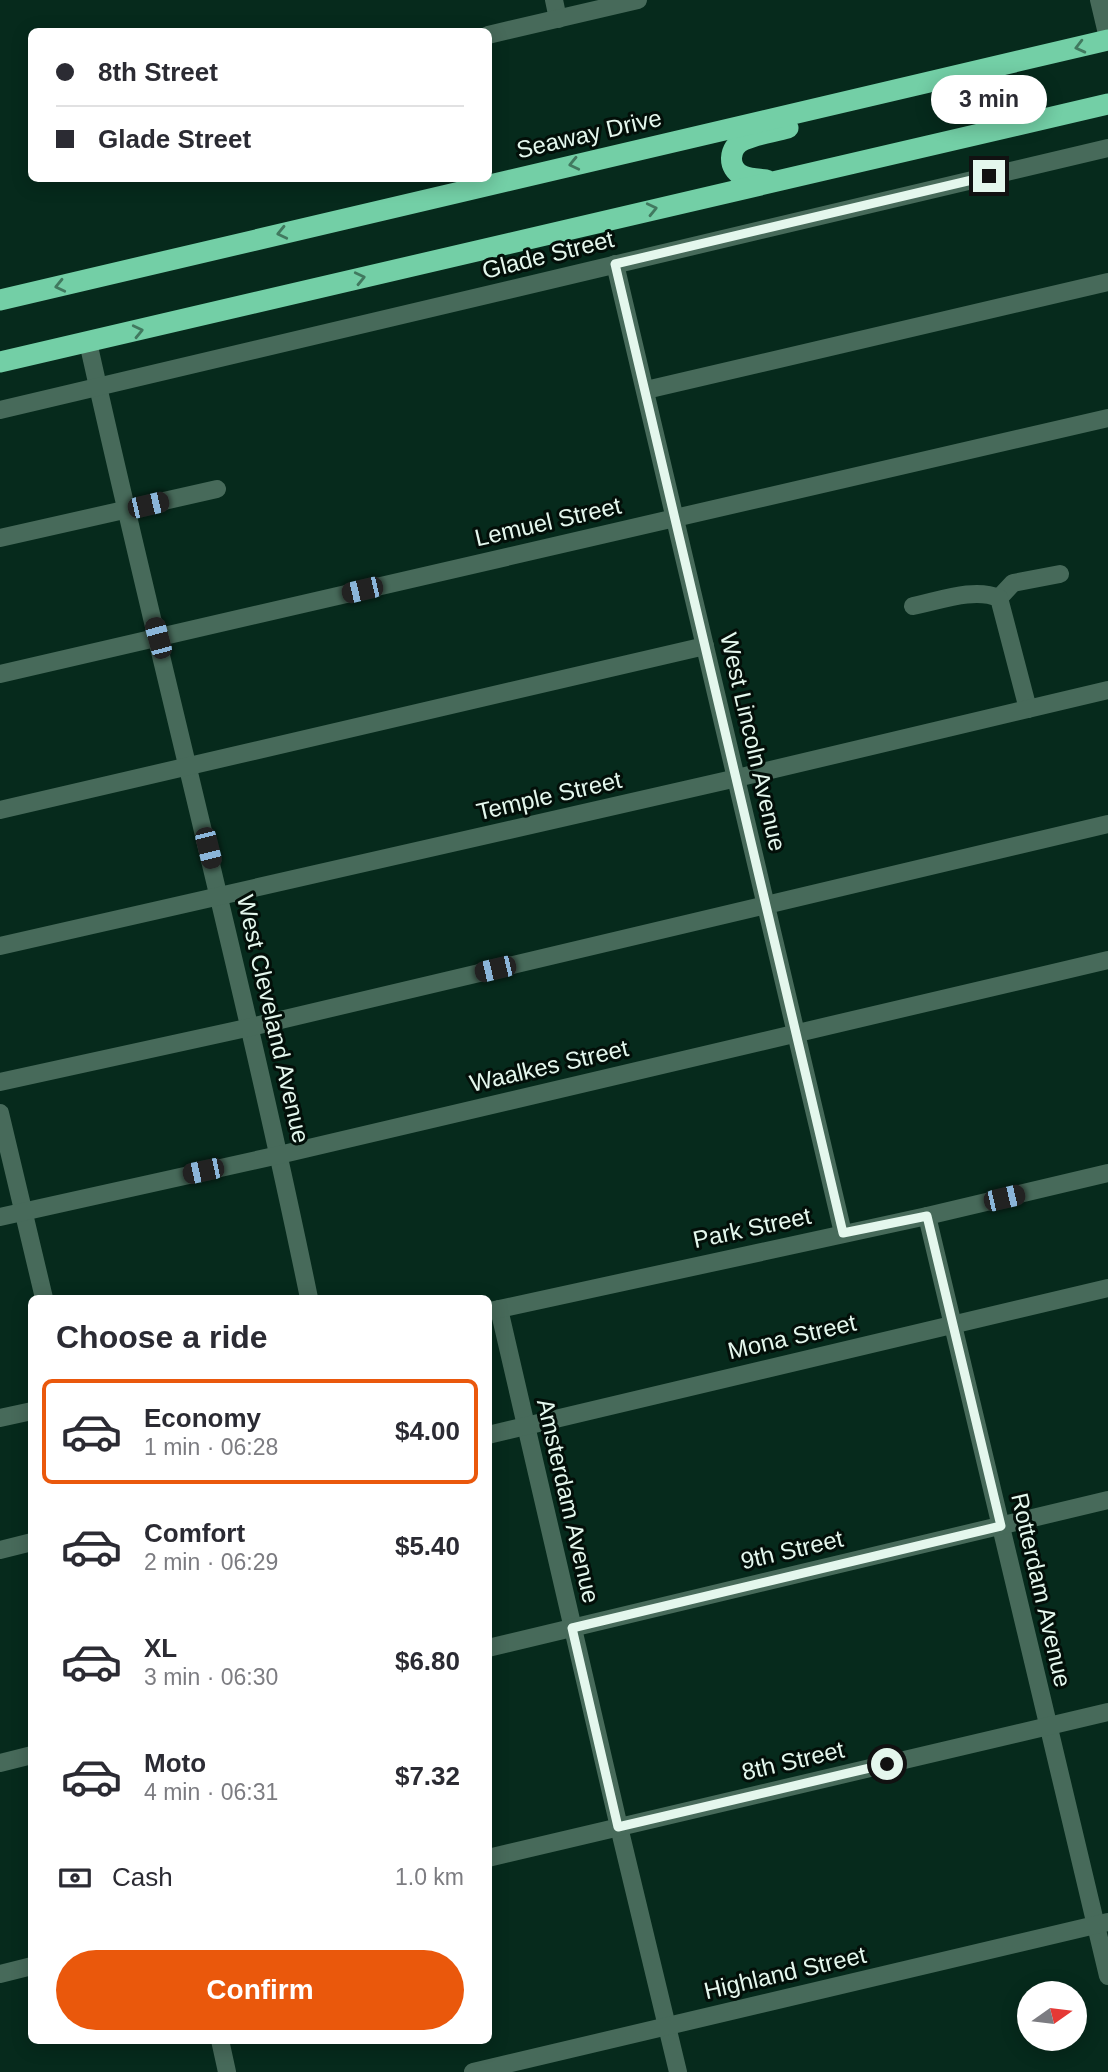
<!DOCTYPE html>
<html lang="en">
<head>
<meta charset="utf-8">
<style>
  :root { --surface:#fff; --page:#f2f2f3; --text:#2b2b33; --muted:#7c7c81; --line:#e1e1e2; --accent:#ea580c }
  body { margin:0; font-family:Helvetica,sans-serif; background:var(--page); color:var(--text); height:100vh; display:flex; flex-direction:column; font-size:26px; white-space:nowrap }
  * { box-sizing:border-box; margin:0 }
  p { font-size:23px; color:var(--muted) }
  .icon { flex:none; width:38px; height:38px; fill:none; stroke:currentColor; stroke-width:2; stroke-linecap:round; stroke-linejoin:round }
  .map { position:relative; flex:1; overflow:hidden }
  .side { position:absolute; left:28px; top:1295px; width:464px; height:749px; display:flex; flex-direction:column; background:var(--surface); border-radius:10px; box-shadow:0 4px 18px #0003 }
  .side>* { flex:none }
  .hud { position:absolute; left:28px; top:28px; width:464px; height:154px; border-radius:10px; box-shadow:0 4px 18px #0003; display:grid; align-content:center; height:154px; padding:0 28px; background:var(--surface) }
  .needle { width:46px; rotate:76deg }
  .buttons { position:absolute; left:1017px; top:1981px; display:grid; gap:14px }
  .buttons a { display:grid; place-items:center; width:70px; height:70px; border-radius:50%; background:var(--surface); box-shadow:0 4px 18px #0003; font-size:35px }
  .end { position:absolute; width:32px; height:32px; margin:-16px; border:9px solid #e4f7ed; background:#111; box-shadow:0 0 0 4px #111 }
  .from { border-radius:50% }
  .bubble { position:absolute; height:49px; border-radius:24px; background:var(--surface); box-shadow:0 4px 18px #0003; font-size:23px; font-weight:600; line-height:49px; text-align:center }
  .car { position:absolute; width:21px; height:42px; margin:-21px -10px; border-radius:9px; box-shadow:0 0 5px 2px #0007; background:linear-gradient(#222 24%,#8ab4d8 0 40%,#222 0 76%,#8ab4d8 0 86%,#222 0) }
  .hud b { display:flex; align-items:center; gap:24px; height:66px; font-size:26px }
  .hud b+b { border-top:2px solid var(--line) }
  .hud i { width:18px; height:18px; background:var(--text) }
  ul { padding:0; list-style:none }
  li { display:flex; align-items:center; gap:21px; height:105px; margin:0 14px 10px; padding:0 14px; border:4px solid transparent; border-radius:10px }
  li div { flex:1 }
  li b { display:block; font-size:26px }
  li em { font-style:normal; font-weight:600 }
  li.current { border-color:var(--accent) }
  li>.icon { width:63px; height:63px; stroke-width:1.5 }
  h2 { padding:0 28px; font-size:32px; line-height:84px }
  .pay { display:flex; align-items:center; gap:18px; height:77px; padding:0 28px; font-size:26px }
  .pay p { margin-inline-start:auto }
  .cta { display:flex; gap:14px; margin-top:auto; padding:14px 28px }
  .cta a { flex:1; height:80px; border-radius:42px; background:var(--accent); color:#fff; font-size:28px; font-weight:600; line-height:80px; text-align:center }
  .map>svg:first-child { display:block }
</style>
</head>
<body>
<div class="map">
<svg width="1108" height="2072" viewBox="0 0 1108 2072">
  <rect width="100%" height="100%" fill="#062a1c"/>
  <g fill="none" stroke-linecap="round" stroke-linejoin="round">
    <!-- minor -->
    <g stroke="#476a5a" stroke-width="18">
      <path d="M554,0L558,19"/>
      <path d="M1099,0L1108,38"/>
      <path d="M488,35L638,0"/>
      <path d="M615,264L843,1233"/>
      <path d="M88,342C159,662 243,978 309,1298"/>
      <path d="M646,390L1108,282"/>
      <path d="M0,410L1108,148"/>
      <path d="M0,538L217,489"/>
      <path d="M999,598L1013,583L1060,574"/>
      <path d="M913,606C939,601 974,587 999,598L1028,709"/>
      <path d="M0,674L1108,418"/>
      <path d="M0,810L705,646"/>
      <path d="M0,946L737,778L1108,690"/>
      <path d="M0,1082L251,1027L1108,824"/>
      <path d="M0,1113L44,1298"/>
      <path d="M927,1216L1108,1976"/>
      <path d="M0,1217L279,1155L1108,960"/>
      <path d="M499,1309L619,1827L678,2072"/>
      <path d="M490,1311L927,1216L1108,1173"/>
      <path d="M0,1418L32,1411"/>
      <path d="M488,1435L1108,1288"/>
      <path d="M0,1550L32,1542"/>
      <path d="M488,1648L1108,1500"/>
      <path d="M0,1763L32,1755"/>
      <path d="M488,1858L1108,1712"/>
      <path d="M0,1974L32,1966"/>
      <path d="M220,2040L227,2072"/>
      <path d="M473,2072L1108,1922"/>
    </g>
    <!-- highway -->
    <g stroke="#73cfa6" stroke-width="21">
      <path d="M766,180C759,179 750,179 743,176C727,169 728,147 744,140C757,134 774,132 788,128"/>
      <path d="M0,300L1108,40"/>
      <path d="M0,362L1108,104"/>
    </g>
  </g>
  <!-- one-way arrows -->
  <defs><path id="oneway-chevron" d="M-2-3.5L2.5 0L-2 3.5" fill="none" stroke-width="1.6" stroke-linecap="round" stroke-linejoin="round" transform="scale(1.75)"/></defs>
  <g stroke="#41795f">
    <use href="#oneway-chevron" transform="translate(1080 47) rotate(166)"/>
    <use href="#oneway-chevron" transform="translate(574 164) rotate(167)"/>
    <use href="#oneway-chevron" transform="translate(652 209) rotate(-13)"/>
    <use href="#oneway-chevron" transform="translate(282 233) rotate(167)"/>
    <use href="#oneway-chevron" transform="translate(360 278) rotate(-13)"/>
    <use href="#oneway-chevron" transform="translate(60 286) rotate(167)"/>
    <use href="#oneway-chevron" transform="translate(138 331) rotate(-13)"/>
  </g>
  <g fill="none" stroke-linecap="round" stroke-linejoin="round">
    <!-- route -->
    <path stroke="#e4f7ed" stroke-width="9" d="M887,1764L618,1827L572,1628L1001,1526L927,1216L843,1233L615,264L989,176"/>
  </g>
  <g text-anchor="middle" stroke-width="6" stroke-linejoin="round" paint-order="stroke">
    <!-- street labels -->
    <g font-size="24" fill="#e4f7ed" stroke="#030f09">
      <text transform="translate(589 134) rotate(-13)" y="8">Seaway Drive</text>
      <text transform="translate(548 255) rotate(-14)" y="8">Glade Street</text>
      <text transform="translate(548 522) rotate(-13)" y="8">Lemuel Street</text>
      <text transform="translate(753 742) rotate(77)" y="8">West Lincoln Avenue</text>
      <text transform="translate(549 796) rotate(-13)" y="8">Temple Street</text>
      <text transform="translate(273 1019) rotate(77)" y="8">West Cleveland Avenue</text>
      <text transform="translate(549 1066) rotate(-13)" y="8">Waalkes Street</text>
      <text transform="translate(752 1228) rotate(-12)" y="8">Park Street</text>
      <text transform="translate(792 1337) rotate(-13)" y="8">Mona Street</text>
      <text transform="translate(568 1501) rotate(77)" y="8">Amsterdam Avenue</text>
      <text transform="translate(792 1550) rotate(-13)" y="8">9th Street</text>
      <text transform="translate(1041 1590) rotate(77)" y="8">Rotterdam Avenue</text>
      <text transform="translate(793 1761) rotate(-13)" y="8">8th Street</text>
      <text transform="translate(785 1973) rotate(-13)" y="8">Highland Street</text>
    </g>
  </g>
</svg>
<div class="buttons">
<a><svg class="needle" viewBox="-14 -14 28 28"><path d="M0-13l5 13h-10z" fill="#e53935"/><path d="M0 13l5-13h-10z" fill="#7c7c81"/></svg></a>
</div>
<i class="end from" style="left:887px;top:1764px"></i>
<i class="end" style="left:989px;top:176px"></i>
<div class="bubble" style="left:931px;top:75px;width:116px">3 min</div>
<i class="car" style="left:148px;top:505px;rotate:77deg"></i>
<i class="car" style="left:362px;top:590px;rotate:257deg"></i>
<i class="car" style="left:158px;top:638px;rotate:345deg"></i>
<i class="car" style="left:208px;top:848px;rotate:166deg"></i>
<i class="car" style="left:495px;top:969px;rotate:257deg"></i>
<i class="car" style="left:203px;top:1171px;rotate:258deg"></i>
<i class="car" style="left:1004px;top:1198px;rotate:77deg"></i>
<div class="hud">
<b><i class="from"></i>8th Street</b>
<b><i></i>Glade Street</b>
</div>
<section class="side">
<h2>Choose a ride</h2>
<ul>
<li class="current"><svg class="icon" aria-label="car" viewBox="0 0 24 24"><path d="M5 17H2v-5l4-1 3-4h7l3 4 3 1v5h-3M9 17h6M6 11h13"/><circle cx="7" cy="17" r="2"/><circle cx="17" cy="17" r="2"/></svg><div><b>Economy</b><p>1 min · 06:28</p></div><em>$4.00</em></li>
<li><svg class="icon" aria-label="car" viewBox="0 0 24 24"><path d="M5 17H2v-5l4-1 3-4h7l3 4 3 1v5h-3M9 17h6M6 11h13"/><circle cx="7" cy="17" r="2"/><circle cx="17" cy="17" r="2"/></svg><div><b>Comfort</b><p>2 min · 06:29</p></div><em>$5.40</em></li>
<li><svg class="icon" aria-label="car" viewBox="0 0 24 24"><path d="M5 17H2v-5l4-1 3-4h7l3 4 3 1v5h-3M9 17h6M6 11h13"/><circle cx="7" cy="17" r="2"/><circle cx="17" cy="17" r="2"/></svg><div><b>XL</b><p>3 min · 06:30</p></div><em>$6.80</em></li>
<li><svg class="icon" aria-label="car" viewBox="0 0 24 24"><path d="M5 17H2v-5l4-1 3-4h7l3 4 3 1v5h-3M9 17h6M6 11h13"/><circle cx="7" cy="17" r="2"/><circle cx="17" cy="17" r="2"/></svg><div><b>Moto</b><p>4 min · 06:31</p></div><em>$7.32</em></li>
</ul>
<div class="pay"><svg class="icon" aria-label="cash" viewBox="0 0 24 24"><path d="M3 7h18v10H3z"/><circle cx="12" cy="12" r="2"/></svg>Cash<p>1.0 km</p></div>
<div class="cta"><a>Confirm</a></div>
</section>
</div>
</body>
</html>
